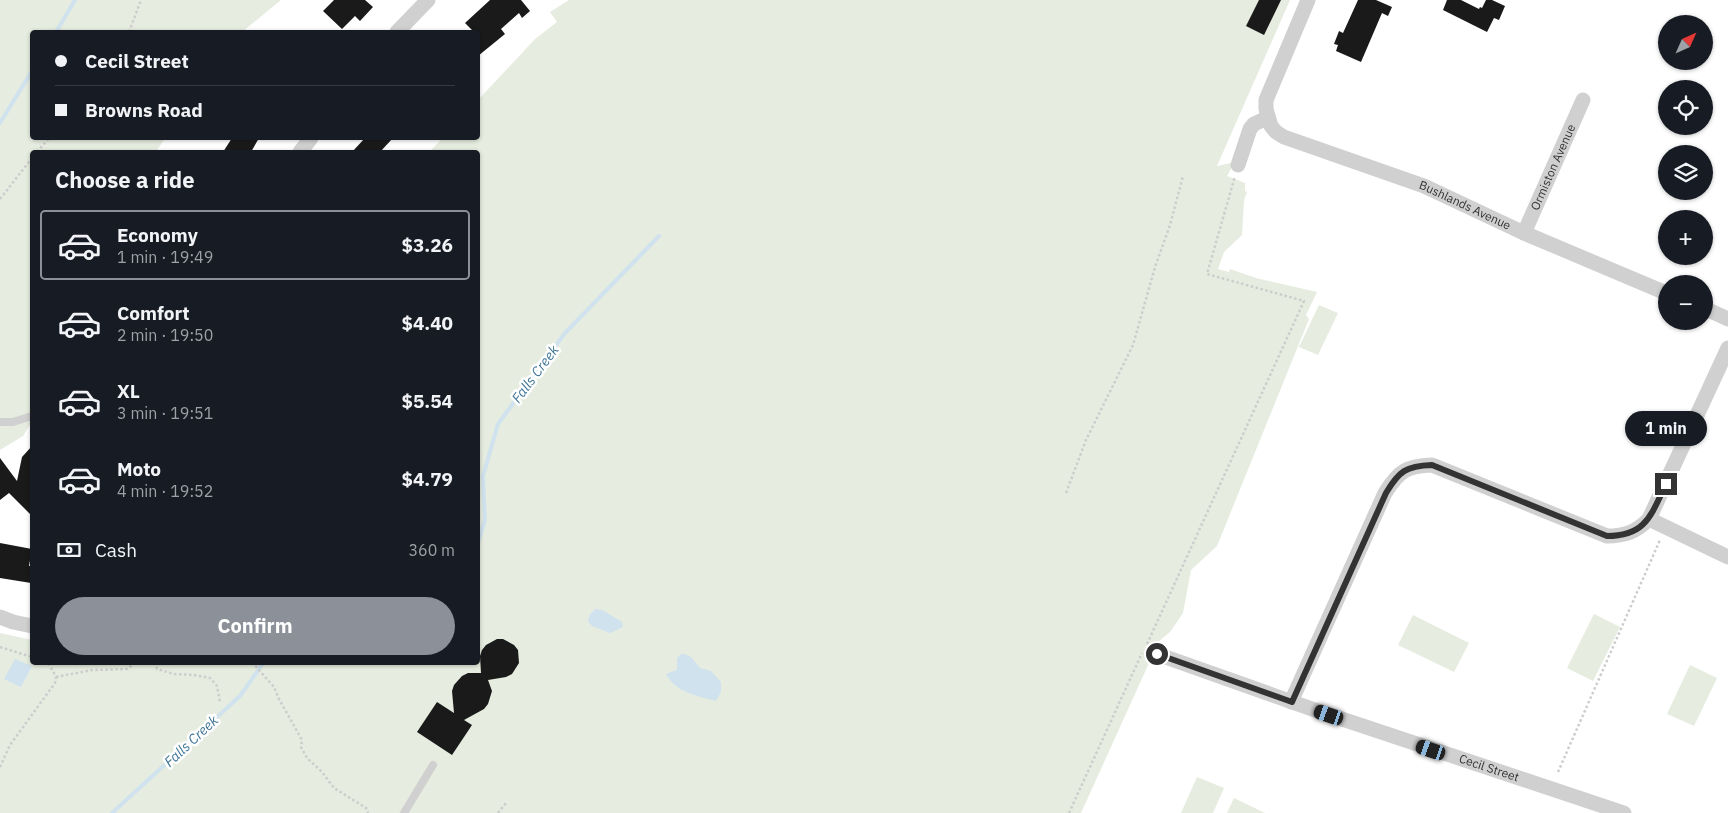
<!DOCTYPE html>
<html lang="en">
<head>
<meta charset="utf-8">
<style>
  :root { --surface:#171b24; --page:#20242c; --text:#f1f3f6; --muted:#9ea1a6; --line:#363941; --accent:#8c9099 }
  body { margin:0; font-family:"IBM Plex Sans",sans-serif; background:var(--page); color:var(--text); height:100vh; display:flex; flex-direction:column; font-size:19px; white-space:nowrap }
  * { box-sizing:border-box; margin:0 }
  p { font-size:16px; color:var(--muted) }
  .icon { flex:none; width:28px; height:28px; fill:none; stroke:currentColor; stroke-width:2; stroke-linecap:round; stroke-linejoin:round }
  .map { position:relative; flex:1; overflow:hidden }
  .panel { position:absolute; left:30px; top:150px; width:450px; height:515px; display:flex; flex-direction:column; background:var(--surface); border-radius:5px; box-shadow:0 1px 4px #0004 }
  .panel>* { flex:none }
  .guide { position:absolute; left:30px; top:30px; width:450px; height:110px; border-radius:5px; box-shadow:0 1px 4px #0004; display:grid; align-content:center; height:110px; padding:0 25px; background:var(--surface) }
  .needle { width:32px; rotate:45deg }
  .buttons { position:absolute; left:1658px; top:15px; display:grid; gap:10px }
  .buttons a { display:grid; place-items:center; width:55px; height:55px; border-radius:50%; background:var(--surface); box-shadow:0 1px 4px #0004; font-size:25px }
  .end { position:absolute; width:22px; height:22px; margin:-11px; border:6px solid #333; background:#fff; box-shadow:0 0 0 2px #fff }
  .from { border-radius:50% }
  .bubble { position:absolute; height:35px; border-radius:18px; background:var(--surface); box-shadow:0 1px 4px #0004; font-size:16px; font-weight:700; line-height:35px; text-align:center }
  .car { position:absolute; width:15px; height:30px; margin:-15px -8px; border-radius:6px; box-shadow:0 0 4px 1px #0007; background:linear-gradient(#222 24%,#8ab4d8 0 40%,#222 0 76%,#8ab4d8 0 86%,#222 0) }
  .guide b { display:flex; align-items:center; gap:18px; height:48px; font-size:19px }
  .guide b+b { border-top:1px solid var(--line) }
  .guide i { width:12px; height:12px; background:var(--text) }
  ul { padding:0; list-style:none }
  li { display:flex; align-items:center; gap:15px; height:70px; margin:0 10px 8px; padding:0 15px; border:2px solid transparent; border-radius:5px }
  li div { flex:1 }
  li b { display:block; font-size:19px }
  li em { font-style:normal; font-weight:700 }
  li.current { border-color:var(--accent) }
  li>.icon { width:45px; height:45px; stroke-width:1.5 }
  h2 { padding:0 25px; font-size:22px; line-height:60px }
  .pay { display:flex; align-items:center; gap:12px; height:55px; padding:0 25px; font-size:19px }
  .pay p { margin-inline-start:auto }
  .button { display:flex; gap:10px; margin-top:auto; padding:10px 25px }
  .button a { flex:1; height:58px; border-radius:30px; background:var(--accent); color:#fff; font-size:20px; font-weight:700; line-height:58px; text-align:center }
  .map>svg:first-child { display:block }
</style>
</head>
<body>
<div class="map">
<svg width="1728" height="813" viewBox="0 0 1728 813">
  <rect width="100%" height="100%" fill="#fff"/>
  <!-- green -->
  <g fill="#e6ecdf">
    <path d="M0,0H281L242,32H32V138H165L156,152H32V421L23,436L0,450Z"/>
    <path d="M569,0H1290L1217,166L1235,162L1227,176L1245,183V191L1247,192L1244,200L1242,235L1224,252L1218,269L1229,272L1230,269L1256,278L1317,292L1306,315L1309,319L1217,546L1191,570L1183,613L1170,632L1159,641L1081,813H0V633L32,640V662H478V152H429L443,138H478V100L535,39L557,22L550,12Z"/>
    <path d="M1319,305L1338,313L1318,355L1299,347Z"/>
    <path d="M1594,614L1620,627L1593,681L1567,668Z"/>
    <path d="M1413,615L1469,643L1454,672L1398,645Z"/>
    <path d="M1690,665L1717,678L1694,726L1667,714Z"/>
    <path d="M1197,777L1224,788L1213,813H1181Z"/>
    <path d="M1234,798L1265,813H1227Z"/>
  </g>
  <!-- water -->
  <g fill="#cfe2ee">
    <path d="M595,609L602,610L622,622L623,627L610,633L592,626L588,621L589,616Z"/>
    <path d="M681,654H685L691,657L700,668L711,671L721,682V692L716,701C697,696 675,692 666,674L677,670V658Z"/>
    <path d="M15,659L32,666L21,687L4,679Z"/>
  </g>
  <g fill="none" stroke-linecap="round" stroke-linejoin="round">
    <!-- stream -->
    <g stroke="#cfe2ee" stroke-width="4">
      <path d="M56,32L75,0"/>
      <path d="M0,123L32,71"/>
      <path d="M478,543L485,520L483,476L498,424L565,333L659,236"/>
      <path d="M112,813L240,696L264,662"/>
    </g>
  </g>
  <!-- building -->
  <g fill="#1a1a1a">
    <path d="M334,0H365L373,7L360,21L355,16L342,29L323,11Z"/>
    <path d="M490,0H521L530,11L522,18L519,13L501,29L505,34L478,56V32H474L465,23Z"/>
    <path d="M1259,0H1281L1264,35L1246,26Z"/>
    <path d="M1358,0H1376L1392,7L1388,16L1382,13L1361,62L1336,51L1338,45L1334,44L1339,31L1343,33Z"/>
    <path d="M1447,0H1461L1479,9L1480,7L1482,8L1486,0H1492L1505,6L1499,20L1494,18L1487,32L1443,10Z"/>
    <path d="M232,138H259L251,152H223Z"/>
    <path d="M365,138H393L380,152H352Z"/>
    <path d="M32,446V516L9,493L0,500V458L17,481L22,457Z"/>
    <path d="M0,543L32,549L29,566H32L31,583L0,578Z"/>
    <path d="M497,639H503L514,645L518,650L519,663L512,674L506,677L488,680L492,691L488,704L484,709L464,720L472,725L452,755L417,732L437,702L454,713L452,691L454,685L462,676L468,673H481L480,656L482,650L486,645Z"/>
  </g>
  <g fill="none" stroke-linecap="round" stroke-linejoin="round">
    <!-- path -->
    <g stroke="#cdcdcd" stroke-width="2.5" stroke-dasharray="2.5 2.5" stroke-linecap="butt">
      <path d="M129,32L141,0"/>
      <path d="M37,152L49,138"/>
      <path d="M0,199L32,158"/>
      <path d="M1066,493L1086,440L1133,345L1155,267L1170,225L1183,176"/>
      <path d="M1147,644L1304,301L1207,274L1235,176"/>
      <path d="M0,647L32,657"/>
      <path d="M155,662L157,669L174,674L194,675L210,678L217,686L220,702"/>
      <path d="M252,662L274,687L279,699L302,740L301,747L307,758L322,772L334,788L366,808L368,813"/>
      <path d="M56,677L92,670L128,669L135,662"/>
      <path d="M0,767L10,745L55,683L56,677L48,662"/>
      <path d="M1558,772L1660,540"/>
      <path d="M498,813L506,803"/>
      <path d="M1069,813L1142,653"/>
    </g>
    <!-- service -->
    <g stroke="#d0d0d0" stroke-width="8">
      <path d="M0,422H13L32,416"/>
      <path d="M404,813L433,765"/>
    </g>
    <!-- minor -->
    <g stroke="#d0d0d0" stroke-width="15">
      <path id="s1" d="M1308,0L1266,100V109L1271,126L1276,132L1284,137L1424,186L1524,233L1666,293"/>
      <path d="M397,32L428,0"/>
      <path d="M300,152L311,138"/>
      <path d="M1238,165L1250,129L1254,124L1267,118"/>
      <path id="s2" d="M1524,233L1583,100"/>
      <path d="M1704,308L1728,319"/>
      <path d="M1649,519L1728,557"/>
      <path d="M0,617L13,622L32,626"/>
      <path id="s3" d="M1157,654L1312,709L1624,813"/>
      <path d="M1291,702L1385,493C1399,471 1406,466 1432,465L1607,536C1625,536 1636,532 1649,519L1728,348"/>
    </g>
  </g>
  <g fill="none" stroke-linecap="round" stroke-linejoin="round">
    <!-- route -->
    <path stroke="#333" stroke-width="6" d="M1157,654L1292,702L1386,493C1399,471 1406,466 1432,465L1607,536C1646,536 1651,515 1666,484"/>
  </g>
  <g text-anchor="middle" stroke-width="5" stroke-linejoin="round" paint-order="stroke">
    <!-- street labels -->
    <g font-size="12" fill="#333" stroke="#fff">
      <text dy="4" stroke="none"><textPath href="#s2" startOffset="72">Ormiston Avenue</textPath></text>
      <text dy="4" stroke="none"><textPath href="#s1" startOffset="346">Bushlands Avenue</textPath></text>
      <text dy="4" stroke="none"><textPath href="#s3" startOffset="351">Cecil Street</textPath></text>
    </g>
    <!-- water labels -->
    <g font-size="14" font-style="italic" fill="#3f7597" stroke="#fff">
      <text transform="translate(535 374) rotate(-53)" y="5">Falls Creek</text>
      <text transform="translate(191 741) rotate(-43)" y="5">Falls Creek</text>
    </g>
  </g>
</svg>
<div class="buttons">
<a><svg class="needle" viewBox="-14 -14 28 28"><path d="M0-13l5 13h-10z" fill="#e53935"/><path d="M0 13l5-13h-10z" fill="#9ea1a6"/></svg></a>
<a><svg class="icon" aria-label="locate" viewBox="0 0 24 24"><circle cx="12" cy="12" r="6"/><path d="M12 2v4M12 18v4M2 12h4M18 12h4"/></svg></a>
<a><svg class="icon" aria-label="layers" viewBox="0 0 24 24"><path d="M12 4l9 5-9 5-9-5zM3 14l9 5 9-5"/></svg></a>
<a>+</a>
<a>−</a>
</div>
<i class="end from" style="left:1157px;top:654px"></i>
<i class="end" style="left:1666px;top:484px"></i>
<div class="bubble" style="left:1625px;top:411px;width:82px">1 min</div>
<i class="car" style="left:1329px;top:715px;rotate:289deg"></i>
<i class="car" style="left:1431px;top:750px;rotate:289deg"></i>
<div class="guide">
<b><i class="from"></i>Cecil Street</b>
<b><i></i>Browns Road</b>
</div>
<section class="panel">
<h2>Choose a ride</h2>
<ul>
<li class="current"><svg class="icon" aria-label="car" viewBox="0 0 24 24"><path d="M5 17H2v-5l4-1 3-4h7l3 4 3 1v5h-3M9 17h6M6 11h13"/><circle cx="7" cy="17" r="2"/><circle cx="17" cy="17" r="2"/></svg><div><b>Economy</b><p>1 min · 19:49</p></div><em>$3.26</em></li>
<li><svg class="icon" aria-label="car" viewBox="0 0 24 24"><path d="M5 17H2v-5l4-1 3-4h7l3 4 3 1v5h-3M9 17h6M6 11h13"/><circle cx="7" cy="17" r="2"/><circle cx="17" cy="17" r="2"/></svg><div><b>Comfort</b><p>2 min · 19:50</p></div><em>$4.40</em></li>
<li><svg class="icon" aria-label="car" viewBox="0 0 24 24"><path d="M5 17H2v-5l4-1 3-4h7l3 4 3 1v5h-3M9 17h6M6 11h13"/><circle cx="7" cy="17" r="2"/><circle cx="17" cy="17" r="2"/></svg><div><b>XL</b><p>3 min · 19:51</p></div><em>$5.54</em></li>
<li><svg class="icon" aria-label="car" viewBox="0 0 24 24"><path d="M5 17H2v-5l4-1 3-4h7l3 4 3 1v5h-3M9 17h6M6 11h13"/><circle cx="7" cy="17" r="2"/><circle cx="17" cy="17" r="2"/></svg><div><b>Moto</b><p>4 min · 19:52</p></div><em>$4.79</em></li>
</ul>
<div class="pay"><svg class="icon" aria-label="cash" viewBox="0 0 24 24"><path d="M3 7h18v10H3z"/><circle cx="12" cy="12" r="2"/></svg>Cash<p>360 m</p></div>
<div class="button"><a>Confirm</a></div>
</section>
</div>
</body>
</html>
